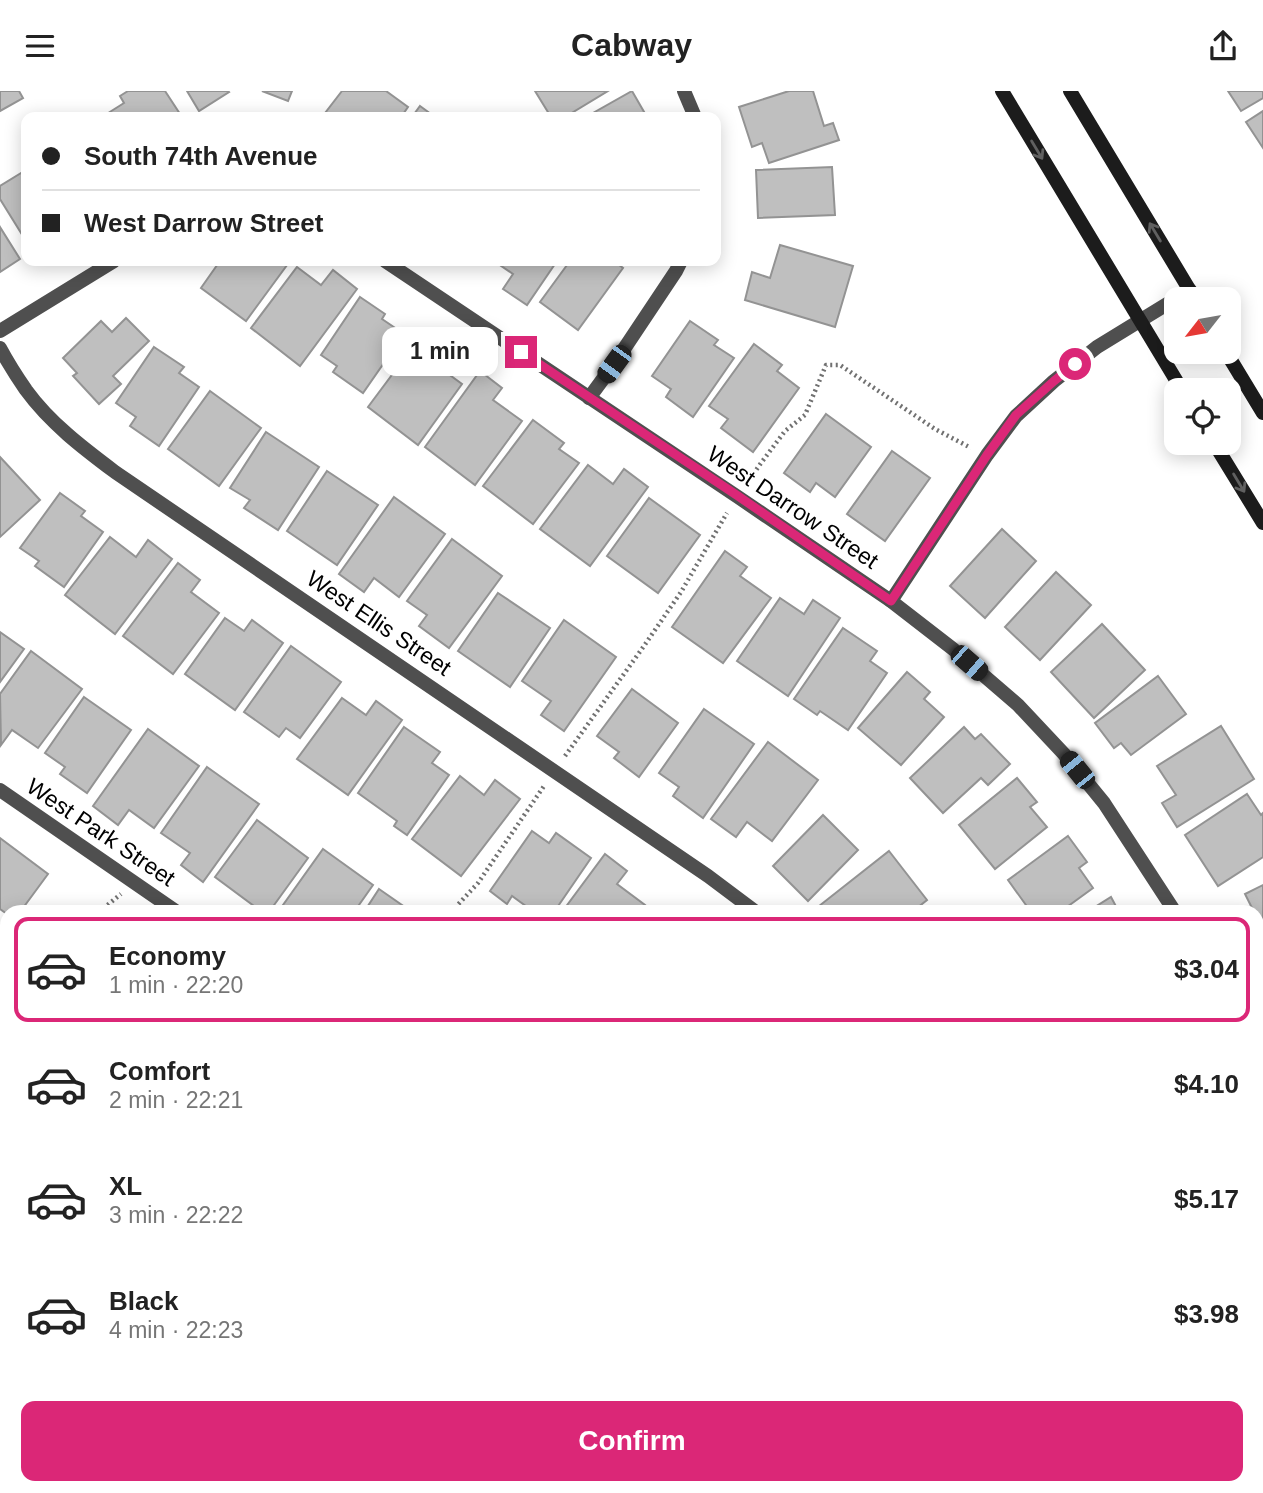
<!DOCTYPE html>
<html lang="en">
<head>
<meta charset="utf-8">
<style>
  :root { --surface:#fff; --page:#f2f2f2; --text:#222; --muted:#767676; --line:#e0e0e0; --accent:#db2777 }
  body { margin:0; font-family:Arial,sans-serif; background:var(--page); color:var(--text); height:100vh; display:flex; flex-direction:column; font-size:26px; white-space:nowrap }
  * { box-sizing:border-box; margin:0 }
  p { font-size:23px; color:var(--muted) }
  .icon { flex:none; width:38px; height:38px; fill:none; stroke:currentColor; stroke-width:2; stroke-linecap:round; stroke-linejoin:round }
  .map { position:relative; flex:1; overflow:hidden }
  .panel { position:absolute; left:0px; top:814px; width:1264px; height:590px; display:flex; flex-direction:column; background:var(--surface); border-radius:21px 21px 0 0; box-shadow:0 4px 18px #0003 }
  .panel>* { flex:none }
  .hud { position:absolute; left:21px; top:21px; width:700px; height:154px; border-radius:14px; box-shadow:0 4px 18px #0003; display:grid; align-content:center; height:154px; padding:0 21px; background:var(--surface) }
  .needle { width:46px; rotate:239deg }
  .buttons { position:absolute; left:1164px; top:196px; display:grid; gap:14px }
  .buttons a { display:grid; place-items:center; width:77px; height:77px; border-radius:14px; background:var(--surface); box-shadow:0 4px 18px #0003; font-size:35px }
  .end { position:absolute; width:32px; height:32px; margin:-16px; border:9px solid #db2777; background:#fff; box-shadow:0 0 0 4px #fff }
  .from { border-radius:50% }
  .bubble { position:absolute; height:49px; border-radius:14px; background:var(--surface); box-shadow:0 4px 18px #0003; font-size:23px; font-weight:600; line-height:49px; text-align:center }
  .car { position:absolute; width:21px; height:42px; margin:-21px -10px; border-radius:9px; box-shadow:0 0 5px 2px #0007; background:linear-gradient(#222 24%,#8ab4d8 0 40%,#222 0 76%,#8ab4d8 0 86%,#222 0) }
  .hud b { display:flex; align-items:center; gap:24px; height:66px; font-size:26px }
  .hud b+b { border-top:2px solid var(--line) }
  .hud i { width:18px; height:18px; background:var(--text) }
  ul { padding:12px 0 0; list-style:none }
  li { display:flex; align-items:center; gap:21px; height:105px; margin:0 14px 10px; padding:0 7px; border:4px solid transparent; border-radius:14px }
  li div { flex:1 }
  li b { display:block; font-size:26px }
  li em { font-style:normal; font-weight:600 }
  li.selected { border-color:var(--accent) }
  li>.icon { width:63px; height:63px; stroke-width:1.5 }
  .button { display:flex; gap:14px; margin-top:auto; padding:14px 21px }
  .button a { flex:1; height:80px; border-radius:14px; background:var(--accent); color:#fff; font-size:28px; font-weight:600; line-height:80px; text-align:center }
  header { display:flex; justify-content:space-between; align-items:center; height:91px; padding:0 21px; background:var(--surface); font-size:32px; font-weight:600 }
  .map>svg:first-child { display:block }
</style>
</head>
<body>
<header><svg class="icon" aria-label="menu" viewBox="0 0 24 24"><path d="M4 6h16M4 12h16M4 18h16"/></svg>Cabway<svg class="icon" aria-label="share" viewBox="0 0 24 24"><path d="M12 15V3M7 8l5-5 5 5M5 13v7h14v-7"/></svg></header>
<div class="map">
<svg width="1263" height="1402" viewBox="0 0 1263 1402">
  <rect width="100%" height="100%" fill="#fff"/>
  <!-- building -->
  <g fill="#bfbfbf" stroke="#939393" stroke-width="2">
    <path d="M0,0H19L23,7L0,20Z"/>
    <path d="M128,0H165L182,26H106L105,24L124,12L120,5Z"/>
    <path d="M187,0H228L229,1L199,20Z"/>
    <path d="M262,0H292L288,10Z"/>
    <path d="M342,0H386L408,16L401,26H322Z"/>
    <path d="M535,0H608L565,26H551Z"/>
    <path d="M632,0L647,26H586Z"/>
    <path d="M789,0H813L824,35L833,32L839,49L769,72L762,52L752,56L739,16Z"/>
    <path d="M1228,0H1263V7L1241,20Z"/>
    <path d="M420,15L435,26H412Z"/>
    <path d="M1263,20V57L1246,31Z"/>
    <path d="M832,76L835,124L758,127L756,79Z"/>
    <path d="M26,79V150L0,108V95Z"/>
    <path d="M0,136L20,168L0,181Z"/>
    <path d="M780,154L853,175L835,236L745,209L752,181L770,187Z"/>
    <path d="M220,170H290L246,230L201,197Z"/>
    <path d="M494,170H557L527,214L503,198L513,183Z"/>
    <path d="M570,170H614L623,177L578,239L540,211Z"/>
    <path d="M297,176L321,194L333,179L357,198L300,275L251,237Z"/>
    <path d="M360,206L385,223L382,228L404,243L363,302L333,281L337,275L321,264Z"/>
    <path d="M126,227L149,250L113,285L121,293L99,313L73,285L77,282L63,267L101,230L112,241Z"/>
    <path d="M690,230L718,249L714,254L734,267L693,326L666,306L671,298L652,285Z"/>
    <path d="M421,245L451,268L443,279L462,293L418,354L368,316Z"/>
    <path d="M754,253L782,274L777,280L799,297L753,361L721,337L728,328L709,315Z"/>
    <path d="M154,256L184,276L179,282L199,296L159,355L130,335L136,326L116,312Z"/>
    <path d="M480,280L502,297L493,309L522,330L475,394L425,356Z"/>
    <path d="M210,300L261,337L219,395L168,358Z"/>
    <path d="M826,323L871,356L835,406L816,392L810,401L784,382Z"/>
    <path d="M533,329L564,352L559,358L579,372L533,433L483,395Z"/>
    <path d="M266,341L319,376L278,439L244,417L250,409L230,397Z"/>
    <path d="M892,360L930,387L885,450L847,423Z"/>
    <path d="M0,366L40,409L0,446Z"/>
    <path d="M588,374L613,393L624,378L648,396L590,475L540,438Z"/>
    <path d="M327,380L378,414L337,474L287,440Z"/>
    <path d="M60,402L85,420L81,425L103,441L64,496L35,475L39,470L20,457Z"/>
    <path d="M394,406L445,443L399,506L374,487L364,501L339,483Z"/>
    <path d="M649,407L700,444L658,502L607,465Z"/>
    <path d="M1002,438L1036,470L985,527L950,495Z"/>
    <path d="M110,446L136,466L148,449L172,468L115,543L65,504Z"/>
    <path d="M452,448L502,485L449,557L419,535L427,524L407,510Z"/>
    <path d="M725,460L747,476L740,485L771,507L723,572L672,536Z"/>
    <path d="M178,472L200,489L191,501L219,522L173,583L123,545Z"/>
    <path d="M1056,481L1091,514L1040,569L1005,536Z"/>
    <path d="M498,502L550,537L510,596L458,560Z"/>
    <path d="M780,507L804,523L813,509L840,527L788,605L737,570Z"/>
    <path d="M225,527L244,540L252,529L283,552L235,619L185,583Z"/>
    <path d="M564,529L616,566L564,640L541,624L551,610L522,590Z"/>
    <path d="M1102,533L1145,579L1094,627L1051,581Z"/>
    <path d="M843,537L877,560L870,570L887,582L848,639L820,620L817,624L794,608Z"/>
    <path d="M0,541L24,558L0,591Z"/>
    <path d="M291,555L341,591L300,647L286,637L279,646L244,621Z"/>
    <path d="M31,560L82,598L38,657L12,639L1,654L0,603Z"/>
    <path d="M907,581L930,601L924,608L944,626L901,674L858,637Z"/>
    <path d="M1158,585L1186,623L1131,664L1121,652L1114,657L1095,632Z"/>
    <path d="M632,598L678,632L639,686L614,667L619,661L597,645Z"/>
    <path d="M84,606L131,639L87,702L60,683L65,676L45,662Z"/>
    <path d="M342,607L366,624L376,610L402,629L348,704L297,668Z"/>
    <path d="M704,618L754,653L703,727L673,705L679,696L659,682Z"/>
    <path d="M1221,635L1254,688L1177,736L1162,712L1176,704L1157,675Z"/>
    <path d="M404,636L440,661L432,672L449,684L407,744L394,735L397,730L358,702Z"/>
    <path d="M964,636L975,648L981,643L1010,673L988,694L981,687L943,722L910,687Z"/>
    <path d="M148,638L199,675L154,737L129,719L118,734L93,715Z"/>
    <path d="M768,651L818,689L772,750L747,731L736,746L711,728Z"/>
    <path d="M207,676L259,713L203,791L181,774L190,762L161,742Z"/>
    <path d="M460,685L484,704L495,689L520,708L461,785L412,748Z"/>
    <path d="M1017,687L1037,711L1030,716L1047,736L995,778L959,734Z"/>
    <path d="M1247,703L1261,724L1263,722V766L1218,795L1185,744Z"/>
    <path d="M823,724L858,759L808,810L773,775Z"/>
    <path d="M257,729L308,767L269,821H262L215,786Z"/>
    <path d="M532,740L549,752L556,742L591,767L554,821H534L512,805L507,813L490,800Z"/>
    <path d="M1068,745L1087,771L1079,777L1093,797L1060,821H1031L1008,789Z"/>
    <path d="M0,747L48,783L20,821H7V823L0,818Z"/>
    <path d="M323,758L373,794L354,821H278Z"/>
    <path d="M889,760L927,809L912,821H816L814,819Z"/>
    <path d="M605,763L627,780L617,793L645,814L640,821H562Z"/>
    <path d="M1263,794V828L1259,830L1256,821H1254L1245,803Z"/>
    <path d="M379,798L412,821H364Z"/>
    <path d="M1111,806L1119,821H1087Z"/>
    <path d="M0,838L7,845V866L0,873Z"/>
    <path d="M1263,903V949L1256,943V910Z"/>
    <path d="M1256,985L1263,995V1000L1256,1004Z"/>
    <path d="M7,1380V1396H19L23,1402H0V1384Z"/>
    <path d="M152,1396H223V1402H153Z"/>
    <path d="M405,1396H439L442,1402H408Z"/>
    <path d="M449,1396H522L525,1402H453Z"/>
    <path d="M531,1396H551L542,1402H535Z"/>
  </g>
  <g fill="none" stroke-linecap="round" stroke-linejoin="round">
    <!-- path -->
    <g stroke="#717171" stroke-width="4.5" stroke-dasharray="2 3.5" stroke-linecap="butt">
      <path d="M747,392L761,372L785,340L805,324L826,274H840L935,338L971,357"/>
      <path d="M565,665L644,555L681,501L727,422"/>
      <path d="M99,821L121,803"/>
      <path d="M451,821L478,792L544,695"/>
      <path d="M0,936L7,931"/>
    </g>
    <!-- street -->
    <g stroke="#4f4f4f" stroke-width="14">
      <path d="M684,0L695,26"/>
      <path d="M385,170L738,406L891,510L953,558L1018,614L1064,663L1104,712L1175,821"/>
      <path d="M0,240L114,170"/>
      <path d="M0,257C8,272 17,286 26,299C50,332 83,357 115,381L708,785L756,821"/>
      <path d="M589,307L614,273L676,180L681,170"/>
      <path d="M891,510L987,364L1016,325L1054,290L1097,256L1190,199"/>
      <path d="M0,699L177,821"/>
      <path d="M1256,1317L1263,1313"/>
      <path d="M1156,1402L1157,1396"/>
    </g>
    <!-- secondary -->
    <g stroke="#1c1c1c" stroke-width="14">
      <path d="M1002,0L1182,299"/>
      <path d="M1070,0L1195,208"/>
      <path d="M1226,261L1263,322"/>
      <path d="M1214,352L1263,432"/>
      <path d="M1256,1083L1263,1079"/>
      <path d="M959,1396L962,1402"/>
      <path d="M740,1402L749,1396"/>
    </g>
  </g>
  <!-- one-way arrows -->
  <defs><path id="oneway-shaft" d="M-6 0H5M1.5-3L5.5 0L1.5 3" fill="none" stroke-width="1.6" stroke-linecap="round" stroke-linejoin="round" transform="scale(1.75)"/></defs>
  <g stroke="#606060">
    <use href="#oneway-shaft" transform="translate(1037 59) rotate(59)"/>
    <use href="#oneway-shaft" transform="translate(1155 141) rotate(-121)"/>
    <use href="#oneway-shaft" transform="translate(1239 392) rotate(59)"/>
  </g>
  <g fill="none" stroke-linecap="round" stroke-linejoin="round">
    <!-- route -->
    <path stroke="#db2777" stroke-width="9" d="M521,261L738,405L891,510L987,364L1016,324L1054,290L1075,273"/>
  </g>
  <g text-anchor="middle" stroke-width="7" stroke-linejoin="round" paint-order="stroke">
    <!-- street labels -->
    <g font-size="23" fill="#000" stroke="#fff">
      <text transform="translate(793 416) rotate(34)" y="8">West Darrow Street</text>
      <text transform="translate(379 532) rotate(34)" y="8">West Ellis Street</text>
      <text transform="translate(101 741) rotate(34)" y="8">West Park Street</text>
    </g>
  </g>
</svg>
<div class="buttons">
<a><svg class="needle" viewBox="-14 -14 28 28"><path d="M0-13l5 13h-10z" fill="#e53935"/><path d="M0 13l5-13h-10z" fill="#767676"/></svg></a>
<a><svg class="icon" aria-label="locate" viewBox="0 0 24 24"><circle cx="12" cy="12" r="6"/><path d="M12 2v4M12 18v4M2 12h4M18 12h4"/></svg></a>
</div>
<i class="end from" style="left:1075px;top:273px"></i>
<i class="end" style="left:521px;top:261px"></i>
<div class="bubble" style="left:382px;top:236px;width:116px">1 min</div>
<i class="car" style="left:614px;top:273px;rotate:216deg"></i>
<i class="car" style="left:969px;top:572px;rotate:131deg"></i>
<i class="car" style="left:1077px;top:679px;rotate:321deg"></i>
<div class="hud">
<b><i class="from"></i>South 74th Avenue</b>
<b><i></i>West Darrow Street</b>
</div>
<section class="panel">
<ul>
<li class="selected"><svg class="icon" aria-label="car" viewBox="0 0 24 24"><path d="M5 17H2v-5l4-1 3-4h7l3 4 3 1v5h-3M9 17h6M6 11h13"/><circle cx="7" cy="17" r="2"/><circle cx="17" cy="17" r="2"/></svg><div><b>Economy</b><p>1 min · 22:20</p></div><em>$3.04</em></li>
<li><svg class="icon" aria-label="car" viewBox="0 0 24 24"><path d="M5 17H2v-5l4-1 3-4h7l3 4 3 1v5h-3M9 17h6M6 11h13"/><circle cx="7" cy="17" r="2"/><circle cx="17" cy="17" r="2"/></svg><div><b>Comfort</b><p>2 min · 22:21</p></div><em>$4.10</em></li>
<li><svg class="icon" aria-label="car" viewBox="0 0 24 24"><path d="M5 17H2v-5l4-1 3-4h7l3 4 3 1v5h-3M9 17h6M6 11h13"/><circle cx="7" cy="17" r="2"/><circle cx="17" cy="17" r="2"/></svg><div><b>XL</b><p>3 min · 22:22</p></div><em>$5.17</em></li>
<li><svg class="icon" aria-label="car" viewBox="0 0 24 24"><path d="M5 17H2v-5l4-1 3-4h7l3 4 3 1v5h-3M9 17h6M6 11h13"/><circle cx="7" cy="17" r="2"/><circle cx="17" cy="17" r="2"/></svg><div><b>Black</b><p>4 min · 22:23</p></div><em>$3.98</em></li>
</ul>
<div class="button"><a>Confirm</a></div>
</section>
</div>
</body>
</html>
